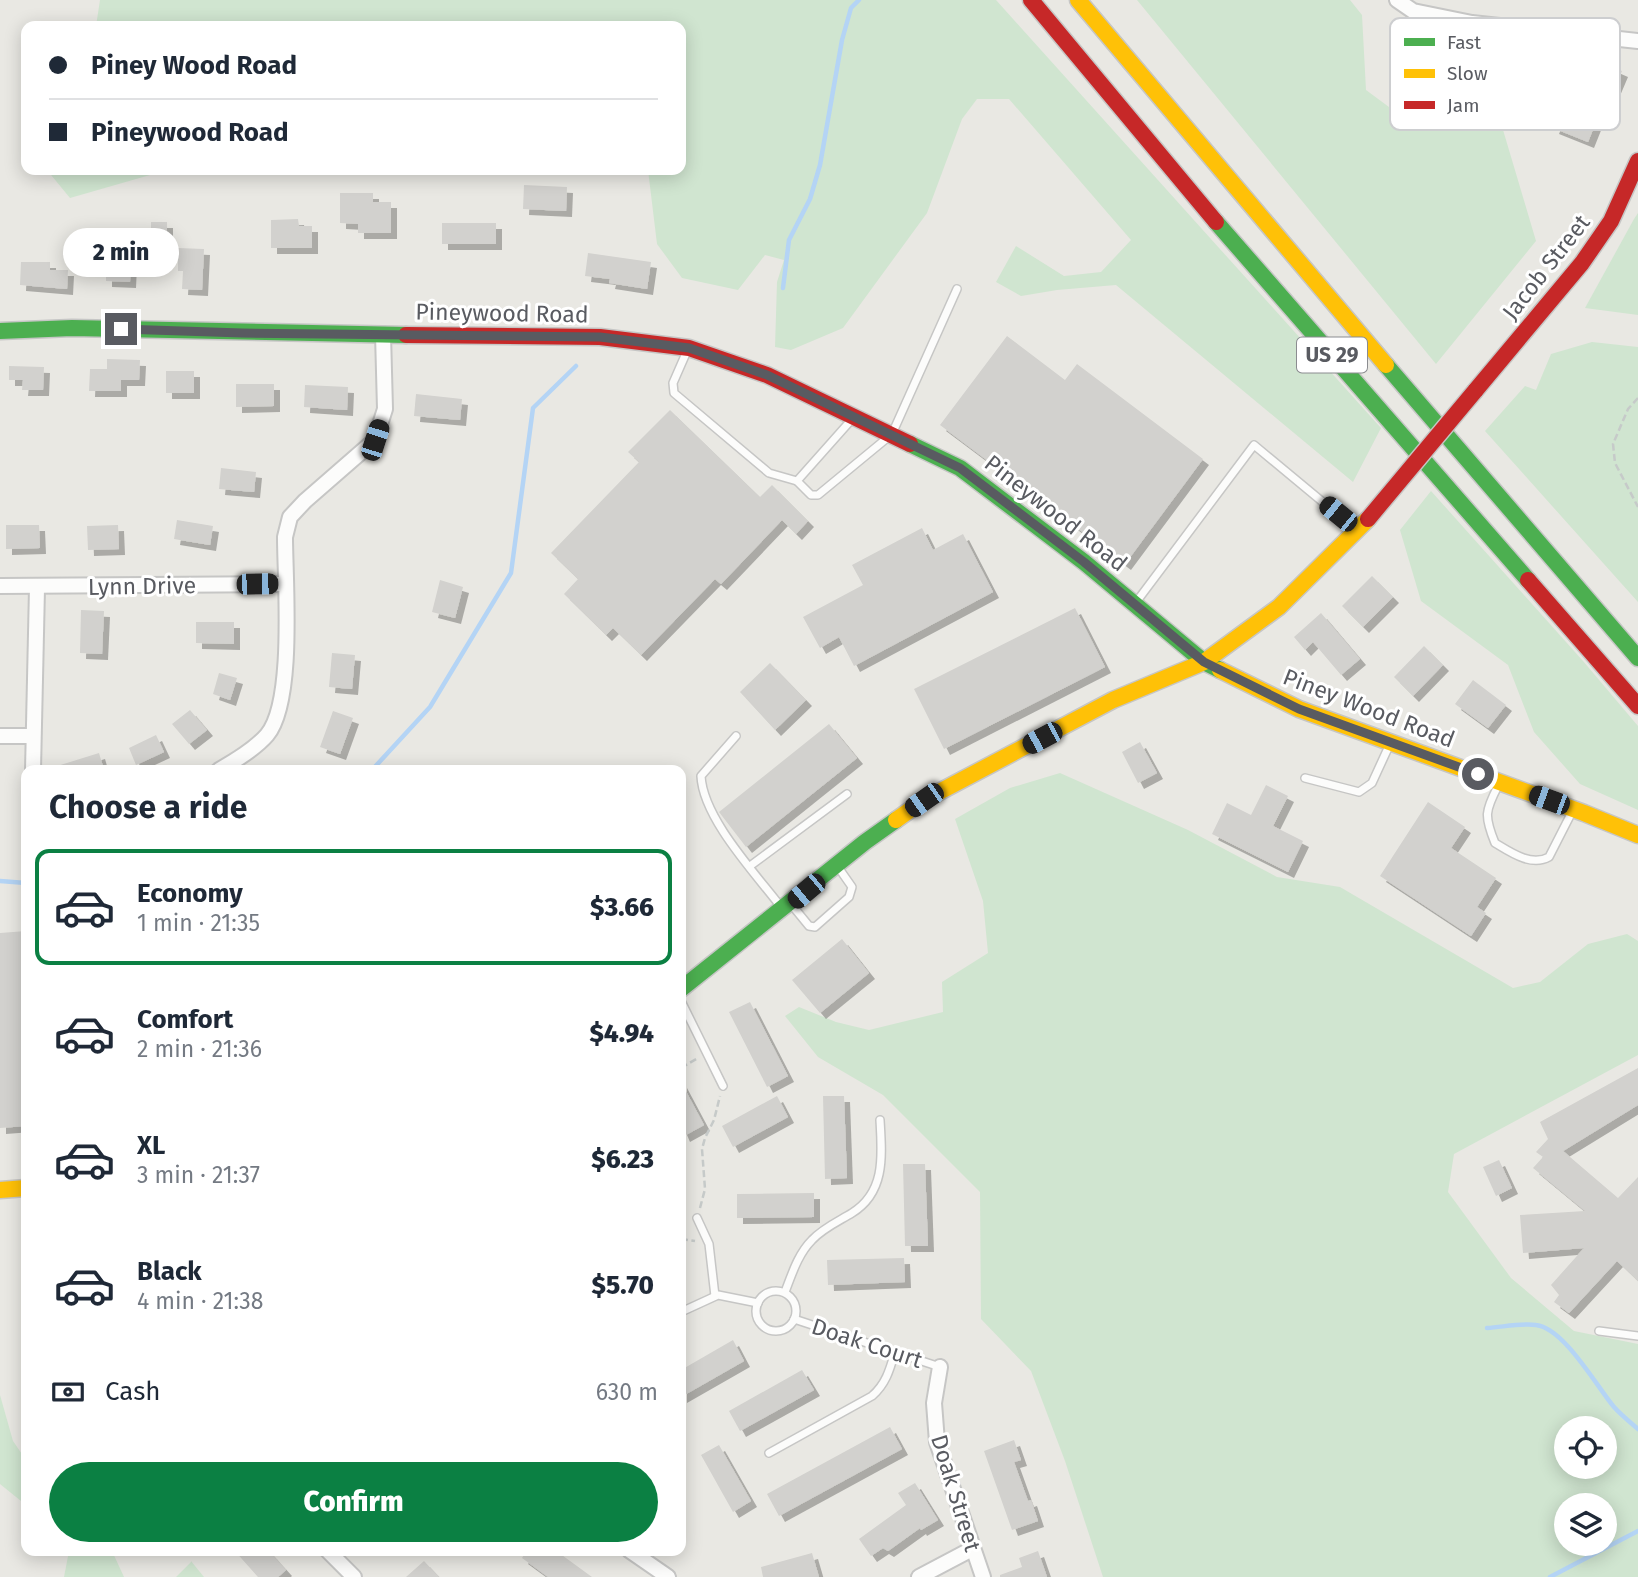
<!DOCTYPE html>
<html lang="en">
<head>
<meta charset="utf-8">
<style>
  :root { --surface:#fff; --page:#f6f6f7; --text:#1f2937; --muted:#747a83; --line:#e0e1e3; --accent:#0b8043 }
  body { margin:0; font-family:"Fira Sans",sans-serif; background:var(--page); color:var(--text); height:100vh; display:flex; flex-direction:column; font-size:26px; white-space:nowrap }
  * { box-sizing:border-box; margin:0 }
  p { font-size:23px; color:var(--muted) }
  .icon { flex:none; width:38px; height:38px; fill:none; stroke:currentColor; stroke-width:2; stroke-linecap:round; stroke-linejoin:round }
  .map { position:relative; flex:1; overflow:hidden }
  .sheet { position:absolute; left:21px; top:765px; width:665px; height:791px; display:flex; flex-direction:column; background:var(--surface); border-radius:14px; box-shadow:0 4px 18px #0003 }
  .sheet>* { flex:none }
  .top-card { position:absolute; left:21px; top:21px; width:665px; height:154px; border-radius:14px; box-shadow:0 4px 18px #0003; display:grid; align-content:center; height:154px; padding:0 28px; background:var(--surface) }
  .fabs { position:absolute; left:1554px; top:1416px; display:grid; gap:14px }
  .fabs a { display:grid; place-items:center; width:63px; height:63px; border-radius:50%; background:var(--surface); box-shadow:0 4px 18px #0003; font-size:35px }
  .end { position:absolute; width:32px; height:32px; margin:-16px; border:9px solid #595b61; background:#fff; box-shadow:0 0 0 4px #fff }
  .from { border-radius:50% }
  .bubble { position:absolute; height:49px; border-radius:24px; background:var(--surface); box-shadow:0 4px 18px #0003; font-size:23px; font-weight:800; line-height:49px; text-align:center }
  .car { position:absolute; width:21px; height:42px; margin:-21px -10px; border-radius:9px; box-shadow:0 0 5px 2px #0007; background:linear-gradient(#222 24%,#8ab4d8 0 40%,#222 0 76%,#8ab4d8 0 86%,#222 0) }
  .top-card b { display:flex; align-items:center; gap:24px; height:66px; font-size:26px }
  .top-card b+b { border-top:2px solid var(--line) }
  .top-card i { width:18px; height:18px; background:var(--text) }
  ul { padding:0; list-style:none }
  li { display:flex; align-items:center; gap:21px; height:116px; margin:0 14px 10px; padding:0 14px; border:4px solid transparent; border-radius:14px }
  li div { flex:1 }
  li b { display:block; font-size:26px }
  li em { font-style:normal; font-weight:800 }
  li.current { border-color:var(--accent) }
  li>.icon { width:63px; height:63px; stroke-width:1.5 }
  h2 { padding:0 28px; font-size:32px; line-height:84px }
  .pay { display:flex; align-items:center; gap:18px; height:77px; padding:0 28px; font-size:26px }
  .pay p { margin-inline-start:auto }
  .button { display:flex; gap:14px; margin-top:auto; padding:14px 28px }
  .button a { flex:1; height:80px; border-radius:42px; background:var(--accent); color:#fff; font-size:28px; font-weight:800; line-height:80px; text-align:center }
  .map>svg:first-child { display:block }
</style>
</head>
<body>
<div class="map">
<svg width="1638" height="1577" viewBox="0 0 1638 1577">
  <defs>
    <filter id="shadow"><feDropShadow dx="6" dy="6" stdDeviation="0" flood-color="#0004"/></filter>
  </defs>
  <rect width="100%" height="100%" fill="#e9e8e3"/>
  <!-- green -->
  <g fill="#d0e5d0" fill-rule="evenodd">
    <path d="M100,0H996L1381,428L1353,482L1116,285L1057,290L1021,296L996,282L1016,246L1064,276L1101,272L1131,240L1009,99H977L962,119L927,213L843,328L791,350L775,347L777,282L784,260L765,255L738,290L682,278L657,244L648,170H681V26H96Z"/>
    <path d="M1137,0H1350L1362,15L1366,90L1389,107L1413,39L1501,60L1498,113L1536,241L1436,364Z"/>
    <path d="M47,170H177L157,173L70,198Z"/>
    <path d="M1638,213V315L1585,308L1634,219Z"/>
    <path d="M1592,342L1638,347V602L1485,431L1525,386L1536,390L1551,354Z"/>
    <path d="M1431,491L1583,661L1638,726V810L1580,784L1534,732L1508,665L1421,601L1400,530Z"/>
    <path d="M1060,773L1188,830L1277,877L1340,887L1513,988L1540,982L1588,944L1627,934L1638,941V1055L1454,1154L1448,1192L1511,1278L1574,1331L1638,1344V1577H1103L1065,1461L1031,1371L981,1319L980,1192L883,1095L818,1057L785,1016L799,1007L836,1022L869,1030L943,1012L942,982L988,953L983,901L955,819L1010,788ZM1605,1428V1466H1566V1428ZM1605,1505V1544H1566V1505Z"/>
    <path d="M0,1395L13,1441L26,1460V1505L0,1484Z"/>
    <path d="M69,1551H112L124,1577H64Z"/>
    <path d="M191,1561L204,1577H176L191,1562Z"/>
  </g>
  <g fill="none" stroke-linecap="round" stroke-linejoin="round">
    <!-- stream -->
    <g stroke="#b4d4f5" stroke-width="4.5">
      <path d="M783,288L789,240L810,199L820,165L842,40L851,8L859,0"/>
      <path d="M372,770L430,707L511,573L533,408L576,366"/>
      <path d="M0,881L26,883"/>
      <path d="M1487,1328C1503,1327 1521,1323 1536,1325C1564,1328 1597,1387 1614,1407C1621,1415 1630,1422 1638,1429"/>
      <path d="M1550,1577L1638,1531"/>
    </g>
  </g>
  <!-- building -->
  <g fill="#d2d1ce" filter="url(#shadow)">
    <path d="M1606,64L1622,71L1608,104L1604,102L1588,142L1553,128L1561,108L1584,117Z"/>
    <path d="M524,185L567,187L566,211L523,209Z"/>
    <path d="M340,193H373V202H391V233H358V224L340,223Z"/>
    <path d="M298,219L299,226H312V248H271V220Z"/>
    <path d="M151,222H167V247L151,246Z"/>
    <rect x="442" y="223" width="54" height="21"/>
    <path d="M178,248L204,249L202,290L182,289L183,271H178Z"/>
    <path d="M588,253L651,262L647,289L609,283L610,279L585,276Z"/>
    <path d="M106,254H118V260H131L130,282L106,281Z"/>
    <path d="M21,262H50V270H68L67,289L20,285Z"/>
    <path d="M1007,336L1065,380L1077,364L1203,459L1125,564L940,425Z"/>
    <path d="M107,359L140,360L139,380H121V391H89L90,369H107Z"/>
    <path d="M9,366L44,367L43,390H22L23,380H9Z"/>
    <rect x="166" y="371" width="28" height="22"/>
    <path d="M236,384H274V406L236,407Z"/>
    <path d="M305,385L348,387L347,410L304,407Z"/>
    <path d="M416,394L462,399L460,420L414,416Z"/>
    <path d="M670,410L760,497L772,485L808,521L796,534L782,520L721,584L715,579L641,655L613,628L606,635L564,594L578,579L551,553L639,462L628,452Z"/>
    <path d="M221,468L256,472L254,492L219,489Z"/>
    <path d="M177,520L213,526L210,545L174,539Z"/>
    <path d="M6,525H39L40,548L6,549Z"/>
    <path d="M118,525L119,549L88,550L87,526Z"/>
    <path d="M922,528L933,550L963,534L993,592L854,666L839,637L820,648L803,617L863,585L852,565Z"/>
    <path d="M1372,576L1393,597L1363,627L1342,606Z"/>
    <path d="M440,580L463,587L455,618L432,612Z"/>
    <path d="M1075,608L1105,667L944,749L914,689Z"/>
    <path d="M81,610L104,611L102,654L80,653Z"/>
    <path d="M1321,613L1360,659L1341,675L1313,642L1305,650L1294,637Z"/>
    <path d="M196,622H234V644L196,643Z"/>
    <path d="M1424,646L1443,665L1413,696L1394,677Z"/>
    <path d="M332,653L355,655L352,689L329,687Z"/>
    <path d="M770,663L806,700L775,730L740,692Z"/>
    <path d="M219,673L237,678L230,700L213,694Z"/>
    <path d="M1473,680L1506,705L1488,728L1455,704Z"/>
    <path d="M190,710L207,730L189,744L172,724Z"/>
    <path d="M333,711L353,718L340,754L320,747Z"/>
    <path d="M829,724L857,758L746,847L719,812Z"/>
    <path d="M156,735L164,752L136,765L129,748Z"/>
    <path d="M1140,742L1157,773L1138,783L1122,752Z"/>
    <path d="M99,753L104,770H55L54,767Z"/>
    <path d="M1266,785L1288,796L1273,826L1303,841L1288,872L1212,834L1227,803L1251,815Z"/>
    <path d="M1428,802L1465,827L1451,848L1496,878L1477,907L1486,913L1471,936L1380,876Z"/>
    <path d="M26,931V1126L0,1128V933Z"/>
    <path d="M842,939L869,973L820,1013L792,980Z"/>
    <path d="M750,1002L788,1076L767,1087L729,1012Z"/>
    <path d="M1638,1068V1105L1563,1151L1618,1198L1638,1177V1281L1617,1261L1569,1313L1554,1302L1559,1295L1551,1285L1584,1248L1523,1253L1520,1215L1585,1211L1533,1168L1543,1157L1536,1152L1548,1139L1540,1122Z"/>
    <path d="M681,1082L704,1125L684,1136L681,1129Z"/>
    <path d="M777,1096L788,1117L733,1147L722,1126Z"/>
    <path d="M823,1096H844L847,1178L825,1179Z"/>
    <path d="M1499,1160L1512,1188L1496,1196L1483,1167Z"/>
    <path d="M903,1164H925L928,1246H905Z"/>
    <path d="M814,1193V1217L737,1218V1194Z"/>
    <path d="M904,1258L905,1282L828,1285L827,1260Z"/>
    <path d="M733,1340L744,1361L681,1397V1370Z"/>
    <path d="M802,1370L814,1390L740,1431L729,1411Z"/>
    <path d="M890,1427L902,1449L779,1516L767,1494Z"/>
    <path d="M1014,1440L1021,1460L1014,1462L1028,1501L1031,1500L1038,1521L1012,1530L984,1451Z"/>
    <path d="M719,1445L751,1501L733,1512L701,1455Z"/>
    <path d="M915,1483L938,1520L921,1530L920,1528L888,1551L883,1548L871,1556L859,1539L906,1505L898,1493Z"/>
    <path d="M234,1550H268L286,1570L278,1577H258Z"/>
    <path d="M527,1550H555L592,1577H548L522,1558Z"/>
    <path d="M1038,1551L1047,1577H1000V1575L1022,1567L1019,1558Z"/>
    <path d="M812,1553L819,1577H763L761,1567Z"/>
    <path d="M424,1561L439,1577H406Z"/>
  </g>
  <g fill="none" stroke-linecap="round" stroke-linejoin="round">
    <defs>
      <g id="lane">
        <path d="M687,351L673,383L674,393L769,473L797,481"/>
        <path d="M853,418L797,481L811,495H818L892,434L957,289"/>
        <path d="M1137,601L1254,445L1354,528"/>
        <path d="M736,736L701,776C703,818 755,873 781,907"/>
        <path d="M1305,778L1359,792L1372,783L1389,746"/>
        <path d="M1498,786C1485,811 1484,816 1495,843C1510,852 1531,867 1549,857L1573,810"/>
        <path d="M750,866L847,794"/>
        <path d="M791,904L809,926L815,927L849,897L852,887L838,867"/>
        <path d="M681,1001L723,1086"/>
        <path d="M697,1218L709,1244L715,1296"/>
        <circle cx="776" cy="1311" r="20"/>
        <path d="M785,1292C792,1274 798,1254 812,1240C823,1228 839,1221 852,1213C886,1192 882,1155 880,1120"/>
        <path d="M681,1312L718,1295L758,1303"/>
        <path d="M794,1319L940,1367"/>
        <path d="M1599,1331L1638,1336"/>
        <path d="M769,1453L872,1396C886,1384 890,1369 895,1352"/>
      </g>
      <g id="street">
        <path d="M1397,0L1413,11L1472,23L1638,41"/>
        <path d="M0,586L285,584"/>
        <path d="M0,736H32"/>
        <path d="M33,770L37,588"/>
        <path d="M219,770C235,761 255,749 267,735C295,702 285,581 285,537L290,517L305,501L375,440L385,409L383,334"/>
        <path d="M940,1367L934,1403L937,1442L983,1577"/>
        <path d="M327,1550L354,1577"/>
        <path d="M629,1550L668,1577"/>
        <path d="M919,1577L972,1549"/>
      </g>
      <g id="fast">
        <path d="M1216,222L1528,580"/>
        <path d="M0,331L72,328L406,335"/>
        <path d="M1386,365L1638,658"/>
        <path d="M910,444L960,468L1084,562L1204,662L1220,670"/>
        <path d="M681,989L865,842L896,820"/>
      </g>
      <g id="slow">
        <path d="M1078,0L1386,365"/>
        <path d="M1220,670L1299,709L1584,813L1638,835"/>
        <path d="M896,820L924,800L1113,700L1204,662L1279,607L1368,519"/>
        <path d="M0,1190L26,1188"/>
      </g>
      <g id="jam">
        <path d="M1031,0L1216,222"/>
        <path d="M406,335L600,337L689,348L767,375L910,444"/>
        <path d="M1475,391L1582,263L1611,221L1638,161"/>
        <path d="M1528,580L1638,706"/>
      </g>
    </defs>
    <!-- lane casing -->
    <use href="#lane" stroke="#c6c6c5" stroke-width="10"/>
    <!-- street casing -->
    <use href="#street" stroke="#c6c6c5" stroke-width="18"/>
    <!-- fast casing -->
    <use href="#fast" stroke="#c6c6c5" stroke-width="19"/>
    <!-- slow casing -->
    <use href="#slow" stroke="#c6c6c5" stroke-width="19"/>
    <!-- jam casing -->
    <use href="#jam" stroke="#c6c6c5" stroke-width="19"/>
    <!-- path -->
    <g stroke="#c6cac9" stroke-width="2.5" stroke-dasharray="7 3.5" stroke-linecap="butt">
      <path d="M1638,398L1628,409L1613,444L1615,463L1638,507"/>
      <path d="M681,1068L698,1058"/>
      <path d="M700,1208L705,1189L702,1149L705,1138L714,1120L720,1096"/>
      <path d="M681,1239L695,1241"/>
    </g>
    <!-- lane -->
    <use href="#lane" stroke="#fcfcfb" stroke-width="7"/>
    <!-- street -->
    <use href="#street" stroke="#fcfcfb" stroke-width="14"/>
    <!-- fast -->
    <use href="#fast" stroke="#4caf50" stroke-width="16"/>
    <!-- slow -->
    <use href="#slow" stroke="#ffc107" stroke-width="16"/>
    <!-- jam -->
    <use href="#jam" stroke="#c62828" stroke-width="16"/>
    <defs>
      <path id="jam-bridge" d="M1368,519L1475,391"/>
    </defs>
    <!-- jam-bridge casing -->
    <use href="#jam-bridge" stroke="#c6c6c5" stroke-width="19" stroke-linecap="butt"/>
    <!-- jam-bridge -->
    <use href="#jam-bridge" stroke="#c62828" stroke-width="16"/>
  </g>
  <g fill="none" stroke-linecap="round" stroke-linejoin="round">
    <!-- route -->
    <path stroke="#595b61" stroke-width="9" d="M121,329L242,333L600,337L689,348L767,375L960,468L1084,562L1204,662L1299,709L1478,774"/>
  </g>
  <g text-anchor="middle" stroke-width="6" stroke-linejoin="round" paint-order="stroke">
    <!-- shield labels -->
    <rect fill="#fff" stroke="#8b8c90" stroke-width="2" x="1297" y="337.5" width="70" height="35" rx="5"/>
    <g font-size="21" font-weight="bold" fill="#595b61">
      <text x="1332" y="362">US 29</text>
    </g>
    <!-- street labels -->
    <g font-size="23" fill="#595b61" stroke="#fff">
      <text transform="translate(1546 267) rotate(-52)" y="8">Jacob Street</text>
      <text transform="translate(502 313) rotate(1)" y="8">Pineywood Road</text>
      <text transform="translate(1056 513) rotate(38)" y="8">Pineywood Road</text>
      <text transform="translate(142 586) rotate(-1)" y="8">Lynn Drive</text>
      <text transform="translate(1369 708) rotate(21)" y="8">Piney Wood Road</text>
      <text transform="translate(867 1343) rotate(18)" y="8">Doak Court</text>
      <text transform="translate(956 1493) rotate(73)" y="8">Doak Street</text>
    </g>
  </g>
  <!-- legend -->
  <rect x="1390" y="18" width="230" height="112" rx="10" fill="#fff" stroke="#cdced0" stroke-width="2"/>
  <rect x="1404" y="38" width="31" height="8" fill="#4caf50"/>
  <rect x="1404" y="69" width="31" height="9" fill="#ffc107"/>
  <rect x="1404" y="101" width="31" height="8" fill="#c62828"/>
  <g font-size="19" fill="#595b61">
    <text x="1447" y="49">Fast</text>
    <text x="1447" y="80">Slow</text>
    <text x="1447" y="112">Jam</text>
  </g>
</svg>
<div class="fabs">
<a><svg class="icon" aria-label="locate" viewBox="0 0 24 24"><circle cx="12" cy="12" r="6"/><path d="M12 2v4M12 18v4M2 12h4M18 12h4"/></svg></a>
<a><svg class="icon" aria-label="layers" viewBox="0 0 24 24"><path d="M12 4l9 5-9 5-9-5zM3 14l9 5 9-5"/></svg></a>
</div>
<i class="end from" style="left:1478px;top:774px"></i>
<i class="end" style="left:121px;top:329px"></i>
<div class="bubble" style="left:63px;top:228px;width:116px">2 min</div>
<i class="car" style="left:375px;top:440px;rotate:18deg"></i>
<i class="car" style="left:1338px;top:514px;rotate:309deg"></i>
<i class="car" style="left:257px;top:584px;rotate:89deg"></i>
<i class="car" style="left:1042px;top:738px;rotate:242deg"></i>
<i class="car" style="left:924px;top:800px;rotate:235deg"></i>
<i class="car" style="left:1549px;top:800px;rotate:290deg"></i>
<i class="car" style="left:806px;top:891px;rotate:230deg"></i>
<div class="top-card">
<b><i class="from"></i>Piney Wood Road</b>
<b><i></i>Pineywood Road</b>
</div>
<section class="sheet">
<h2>Choose a ride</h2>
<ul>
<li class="current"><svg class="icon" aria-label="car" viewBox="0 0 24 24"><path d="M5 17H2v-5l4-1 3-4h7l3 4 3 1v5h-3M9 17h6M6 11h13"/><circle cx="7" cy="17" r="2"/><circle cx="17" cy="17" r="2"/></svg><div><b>Economy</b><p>1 min · 21:35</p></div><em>$3.66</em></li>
<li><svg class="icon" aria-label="car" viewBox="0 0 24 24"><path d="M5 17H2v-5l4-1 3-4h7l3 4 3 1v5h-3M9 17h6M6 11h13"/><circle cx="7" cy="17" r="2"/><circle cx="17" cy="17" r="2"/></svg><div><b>Comfort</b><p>2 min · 21:36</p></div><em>$4.94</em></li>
<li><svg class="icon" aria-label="car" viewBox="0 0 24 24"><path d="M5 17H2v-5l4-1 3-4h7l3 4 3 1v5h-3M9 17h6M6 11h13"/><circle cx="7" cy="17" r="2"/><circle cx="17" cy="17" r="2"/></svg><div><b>XL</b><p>3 min · 21:37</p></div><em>$6.23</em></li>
<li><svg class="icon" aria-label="car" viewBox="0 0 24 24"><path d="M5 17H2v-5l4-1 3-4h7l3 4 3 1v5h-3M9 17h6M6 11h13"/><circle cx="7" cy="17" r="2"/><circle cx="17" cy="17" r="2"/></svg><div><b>Black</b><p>4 min · 21:38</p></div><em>$5.70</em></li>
</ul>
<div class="pay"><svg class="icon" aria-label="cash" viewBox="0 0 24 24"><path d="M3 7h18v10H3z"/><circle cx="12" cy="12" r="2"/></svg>Cash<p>630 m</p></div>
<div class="button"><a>Confirm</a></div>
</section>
</div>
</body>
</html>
